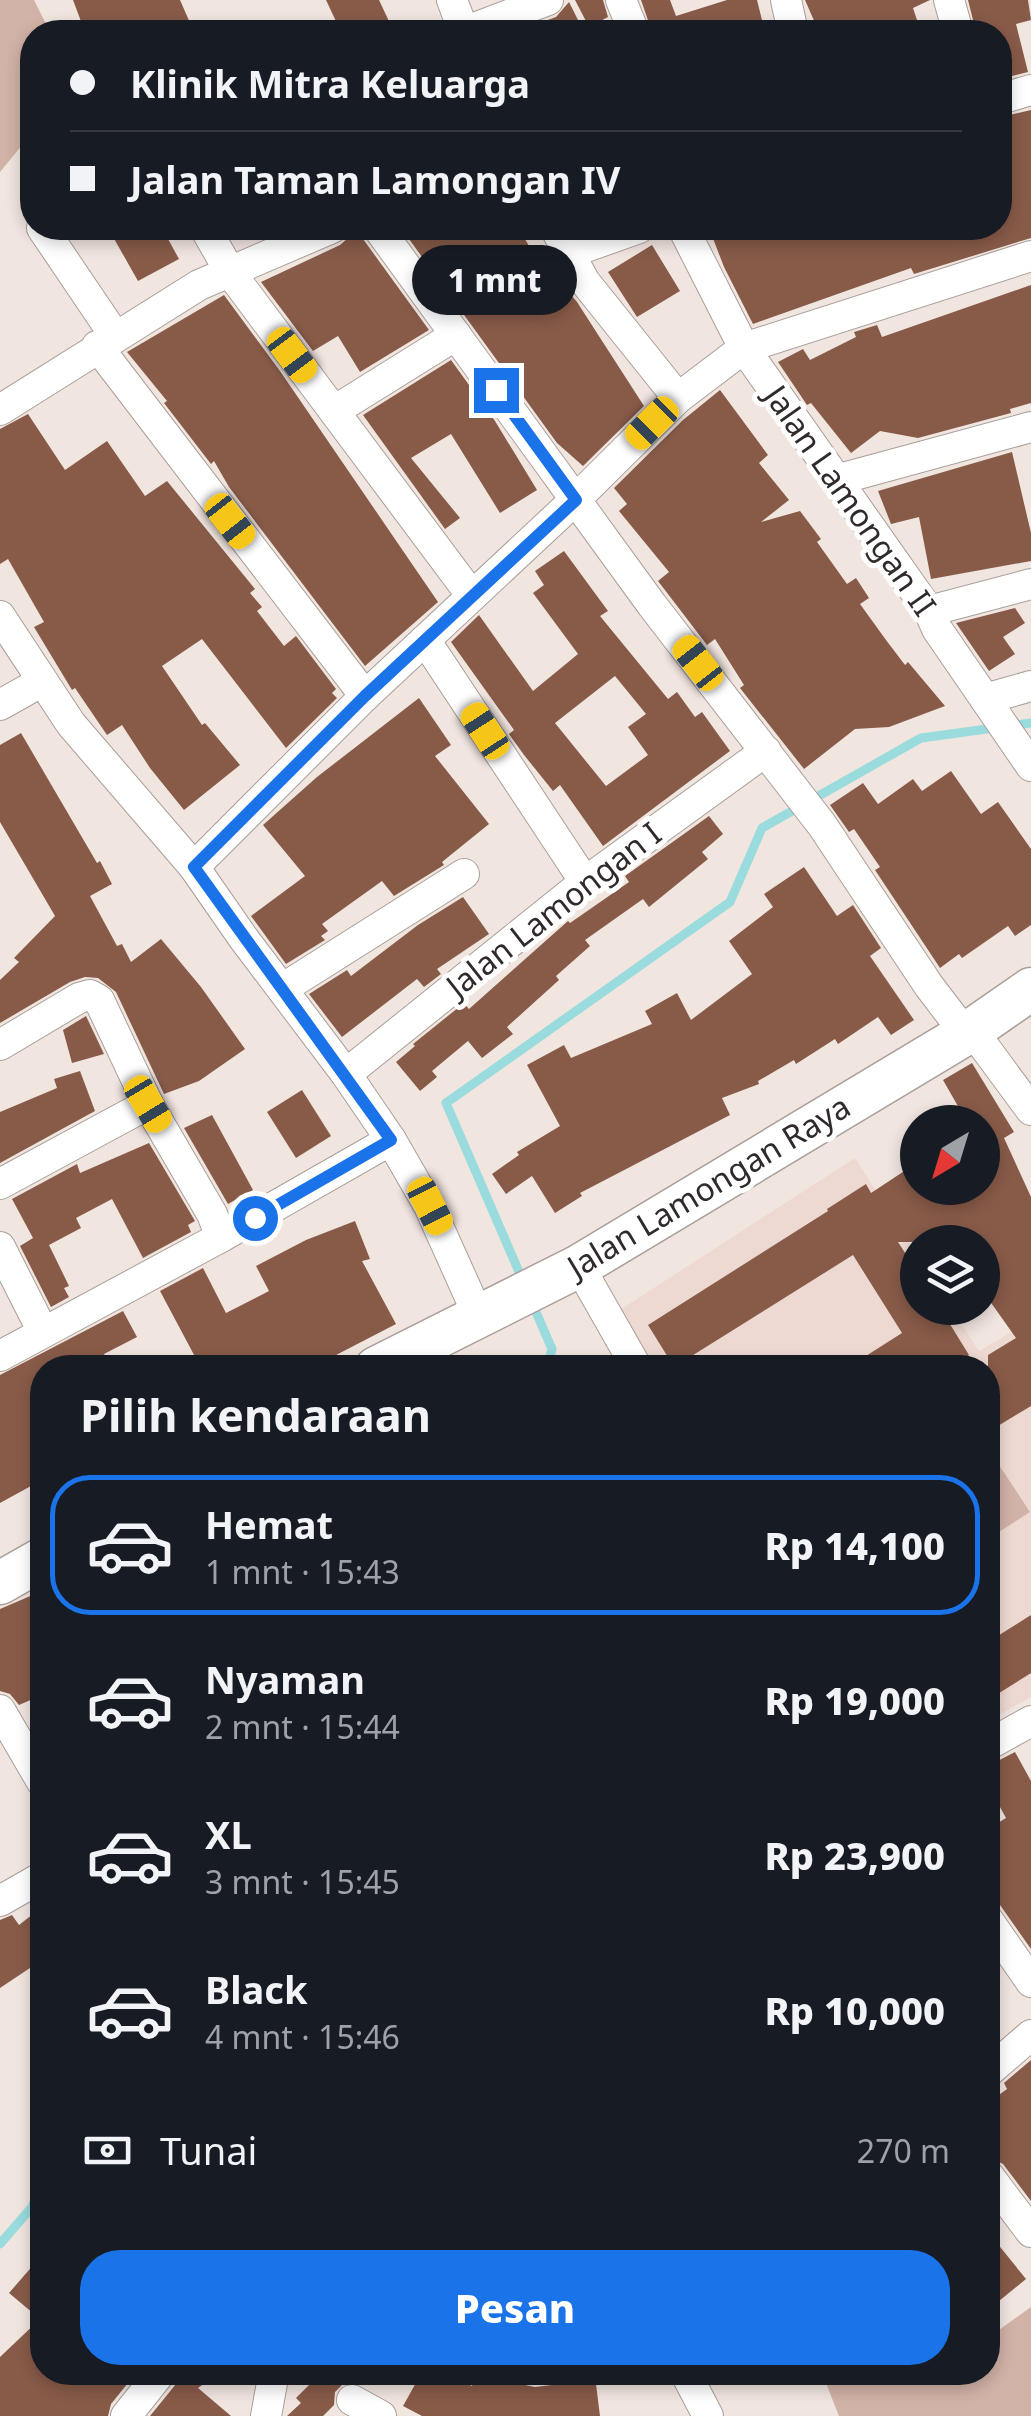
<!DOCTYPE html>
<html lang="id">
<head>
<meta charset="utf-8">
<style>
  :root { --surface:#171b24; --page:#242831; --text:#f1f3f6; --muted:#9ea1a6; --line:#363941; --accent:#1a73e8 }
  body { margin:0; font-family:"Noto Sans",sans-serif; background:var(--page); color:var(--text); height:100vh; display:flex; flex-direction:column; font-size:38px; white-space:nowrap }
  * { box-sizing:border-box; margin:0 }
  p { font-size:32px; color:var(--muted) }
  .icon { flex:none; width:55px; height:55px; fill:none; stroke:currentColor; stroke-width:2; stroke-linecap:round; stroke-linejoin:round }
  .map { position:relative; flex:1; overflow:hidden }
  .side { position:absolute; left:30px; top:1355px; width:970px; height:1030px; display:flex; flex-direction:column; background:var(--surface); border-radius:40px; box-shadow:0 5px 15px #0003 }
  .side>* { flex:none }
  .banner { position:absolute; left:20px; top:20px; width:992px; height:220px; border-radius:40px; box-shadow:0 5px 15px #0003; display:grid; align-content:center; height:220px; padding:0 50px; background:var(--surface) }
  .needle { width:65px; rotate:218deg }
  .tools { position:absolute; left:900px; top:1105px; display:grid; gap:20px }
  .tools a { display:grid; place-items:center; width:100px; height:100px; border-radius:50%; background:var(--surface); box-shadow:0 5px 15px #0003; font-size:50px }
  .end { position:absolute; width:45px; height:45px; margin:-22px; border:12px solid #1a73e8; background:#fff; box-shadow:0 0 0 5px #fff }
  .from { border-radius:50% }
  .bubble { position:absolute; height:70px; border-radius:35px; background:var(--surface); box-shadow:0 5px 15px #0003; font-size:32px; font-weight:800; line-height:70px; text-align:center }
  .car { position:absolute; width:30px; height:60px; margin:-30px -15px; border-radius:12px; box-shadow:0 0 8px 2px #0007; background:linear-gradient(#f5c518 24%,#345 0 40%,#f5c518 0 76%,#345 0 86%,#f5c518 0) }
  .banner b { display:flex; align-items:center; gap:35px; height:95px; font-size:38px }
  .banner b+b { border-top:2px solid var(--line) }
  .banner i { width:25px; height:25px; background:var(--text) }
  ul { padding:0; list-style:none }
  li { display:flex; align-items:center; gap:30px; height:140px; margin:0 20px 15px; padding:0 30px; border:5px solid transparent; border-radius:40px }
  li div { flex:1 }
  li b { display:block; font-size:38px }
  li em { font-style:normal; font-weight:800 }
  li.on { border-color:var(--accent) }
  li>.icon { width:90px; height:90px; stroke-width:1.5 }
  h2 { padding:0 50px; font-size:45px; line-height:120px }
  .pay { display:flex; align-items:center; gap:25px; height:110px; padding:0 50px; font-size:38px }
  .pay p { margin-inline-start:auto }
  .cta { display:flex; gap:20px; margin-top:auto; padding:20px 50px }
  .cta a { flex:1; height:115px; border-radius:40px; background:var(--accent); color:#fff; font-size:40px; font-weight:800; line-height:115px; text-align:center }
  .map>svg:first-child { display:block }
</style>
</head>
<body>
<div class="map">
<svg width="1031" height="2416" viewBox="0 0 1031 2416">
  <rect width="100%" height="100%" fill="#f1e5e0"/>
  <!-- built -->
  <path fill="#edd9d1" d="M855,1158L917,1255L918,1308H951L979,1351L1026,1324L1031,1331V1697L988,1721V1368L640,1367L609,1317Z"/>
  <!-- green -->
  <g fill="#d1b2a6">
    <path d="M0,0H34L50,32H32V133L0,172Z"/>
    <path d="M997,1462L1030,1512L988,1539V1468Z"/>
    <path d="M1031,2307V2416H839L822,2373L988,2372V2338Z"/>
  </g>
  <g fill="none" stroke-linecap="round" stroke-linejoin="round">
    <!-- stream -->
    <g stroke="#9adbdd" stroke-width="9">
      <path d="M523,1281L446,1103L730,902L762,828L921,738L1031,723"/>
      <path d="M533,1305L552,1349L547,1368"/>
      <path d="M42,2081L37,2106L42,2125"/>
      <path d="M0,2244L32,2207L42,2182"/>
    </g>
  </g>
  <!-- building -->
  <g fill="#885b49" fill-rule="evenodd">
    <path d="M73,0H180L194,32H85Z"/>
    <path d="M326,0H379L394,32H341Z"/>
    <path d="M575,0H603L608,17L589,27Z"/>
    <path d="M641,0H670L676,16L727,0H757L765,32H652Z"/>
    <path d="M805,0H930L913,8L921,32H886V20L859,32H819Z"/>
    <path d="M968,0H1028L1031,20L1016,24L1028,72L1000,79V32H976Z"/>
    <path d="M569,2L580,24L563,32H515L556,17Z"/>
    <path d="M1031,110V238L914,274L911,268L753,324L724,267L709,228H1000V117Z"/>
    <path d="M108,228H162L179,259L138,281Z"/>
    <path d="M350,228H360L363,239L429,330L360,372L338,336L313,351L261,282L340,245L348,238Z"/>
    <path d="M401,228H518L564,302L572,296L577,302L644,406L583,466L557,443Z"/>
    <path d="M652,245L680,291L637,317L608,272Z"/>
    <path d="M1031,285V403L1010,409L1011,413L918,438L880,431L851,453L811,403L807,405L778,362L803,349L810,360L856,337L854,332L877,325L882,337Z"/>
    <path d="M224,295L280,371L438,602L365,666L229,487L214,461L211,464L164,403L167,401L127,352Z"/>
    <path d="M451,360L495,421L537,490L500,513L451,434L411,458L460,518L445,529L363,415Z"/>
    <path d="M720,390L768,455L759,463L789,500L761,522L800,511L821,539L817,542L847,584L856,578L869,598L860,604L886,640L905,665L908,662L945,706L889,727L855,729L804,769L740,688L744,685L715,639L707,645L658,581L669,572L619,511L627,504L614,488L683,420Z"/>
    <path d="M28,414L65,470L107,441L145,496L167,481L255,589L250,593L262,607L257,611L284,646L296,636L336,689L332,693L337,698L286,748L202,639L162,666L202,725L205,723L240,765L184,810L150,768L122,725L107,735L75,688L72,690L34,627L44,622L8,559L0,564V429Z"/>
    <path d="M1012,452L1031,533V561L931,579L919,517L891,524L878,491Z"/>
    <path d="M564,551L608,611L600,616L668,699L677,692L695,717L702,712L730,751L603,846L560,785L553,791L524,755L509,734L514,730L451,642L479,615L533,691L578,654L533,593L544,585L535,571ZM615,676L646,714L628,727L648,755L606,786L555,723Z"/>
    <path d="M1015,608L1025,623L1003,637L1015,654L989,671L956,623Z"/>
    <path d="M419,698L451,745L435,756L489,824L442,862L444,865L394,896L382,881L322,924L328,931L321,936L325,940L286,964L251,916L305,876L263,825L317,777Z"/>
    <path d="M21,733L97,863L100,861L112,884L90,896L117,946L122,944L131,962L161,939L201,987L245,1049L199,1081L164,1094L116,992L98,978L85,977L70,982L0,1023V980L19,962L14,958L55,916L0,822V745Z"/>
    <path d="M951,771L981,814L998,802L1031,849V925L1015,936L1008,926L962,958L959,954L940,968L875,870L880,867L854,829L849,832L830,805L863,783L878,804L913,779L922,791Z"/>
    <path d="M709,816L723,834L702,852L708,859L649,907L643,899L585,940L590,946L556,976L559,980L507,1027L513,1034L482,1058L468,1041L432,1071L437,1077L420,1091L396,1062L415,1046L413,1044L464,1003L469,1009L568,921L570,923L629,882L625,876Z"/>
    <path d="M804,867L837,916L853,905L881,948L870,956L914,1020L891,1035L878,1017L838,1044L835,1039L796,1064L794,1060L758,1081L759,1084L722,1098L730,1115L580,1193L582,1196L555,1213L532,1176L506,1194L492,1174L519,1155L517,1152L560,1126L527,1065L564,1045L571,1058L652,1024L645,1011L677,993L691,1020L752,974L729,941L773,907L764,894Z"/>
    <path d="M463,897L489,934L437,969L441,974L424,987L417,979L342,1037L309,994L347,970L351,976L418,925Z"/>
    <path d="M86,1016L104,1054L72,1063L63,1030Z"/>
    <path d="M972,1063L1014,1132L1004,1138L1031,1197V1406L988,1432V1355L1016,1338L982,1290V1242H898L918,1273V1308H940L969,1355L949,1368H847L902,1333L853,1255L674,1367L648,1325L828,1211L827,1209L866,1184L871,1193L918,1162V1188H982V1122H967L943,1080Z"/>
    <path d="M80,1071L95,1111L0,1163V1112L57,1088L54,1079Z"/>
    <path d="M302,1090L331,1136L296,1158L267,1112Z"/>
    <path d="M212,1115L253,1190L228,1204L184,1128Z"/>
    <path d="M149,1143L195,1221L188,1225L191,1232L143,1258L112,1199L76,1218L81,1228L49,1245L69,1286L64,1288L69,1297L51,1307L20,1246L33,1238L12,1199L77,1164L80,1173Z"/>
    <path d="M355,1221L370,1259L362,1261L396,1324L311,1368H201L160,1291L203,1268L226,1313L269,1291L256,1266L306,1240Z"/>
    <path d="M123,1311L137,1337L104,1354L108,1360L94,1368H42V1480L0,1503V1375Z"/>
    <path d="M42,1591V1695L19,1705L10,1694L0,1691V1609Z"/>
    <path d="M1031,1615V1673L988,1700V1642Z"/>
    <path d="M1015,1752L1031,1781V1949L988,1888V1829L1006,1818L988,1785V1766Z"/>
    <path d="M42,1907V1939L33,1946L42,1960L0,1988V1920L12,1915L19,1925Z"/>
    <path d="M1031,2060V2201L1003,2164L988,2157V2103L1007,2089L1004,2083Z"/>
    <path d="M988,2232L1026,2279L988,2310Z"/>
    <path d="M42,2255V2372H137L111,2404L108,2416H0V2357L40,2319L9,2293Z"/>
    <path d="M179,2372H220L198,2388L231,2416H150L176,2384Z"/>
    <path d="M322,2372H368L358,2383L342,2385L335,2392L334,2405L323,2416H287L301,2403L296,2398Z"/>
    <path d="M422,2372H448L472,2386L476,2372H498L496,2379L535,2387L577,2382L595,2376L600,2416H422L403,2406Z"/>
  </g>
  <g fill="none" stroke-linecap="round" stroke-linejoin="round">
    <defs>
      <g id="street">
        <path d="M452,0L464,32L548,0"/>
        <path d="M621,0L634,32"/>
        <path d="M786,0L793,32"/>
        <path d="M949,0L958,32"/>
        <path d="M1000,99L1031,90"/>
        <path d="M42,228L115,336"/>
        <path d="M205,228L230,272L472,596"/>
        <path d="M378,228L652,605L822,825L929,986L955,1020L972,1030L1031,1110"/>
        <path d="M555,228L585,282L678,398"/>
        <path d="M683,228L744,348L929,611L937,629L1031,766"/>
        <path d="M569,253L639,228"/>
        <path d="M97,346L365,696"/>
        <path d="M0,410L199,285L332,228"/>
        <path d="M334,411L456,335"/>
        <path d="M836,480L1031,427"/>
        <path d="M929,611L1031,584"/>
        <path d="M0,616L71,724L194,867L244,939L346,1074L391,1140L429,1206L478,1315"/>
        <path d="M425,640L585,882"/>
        <path d="M985,699L1031,686"/>
        <path d="M0,705L41,682"/>
        <path d="M194,867L365,696L575,500L678,398L744,348L1031,256"/>
        <path d="M282,989L464,874"/>
        <path d="M0,1045L79,998L90,995L99,1000L148,1104L212,1214L221,1237"/>
        <path d="M346,1074L585,882L766,751"/>
        <path d="M0,1184L148,1104"/>
        <path d="M0,1247L43,1332"/>
        <path d="M579,1266L637,1368"/>
        <path d="M0,1356L221,1237L391,1140"/>
        <path d="M0,1710L42,1782"/>
        <path d="M988,1745L1031,1721"/>
        <path d="M0,1901L42,1877"/>
        <path d="M988,1920L1031,1982"/>
        <path d="M988,2072L1031,2035"/>
        <path d="M988,2175L1031,2232"/>
        <path d="M685,2372L708,2416"/>
        <path d="M352,2400L381,2416"/>
        <path d="M126,2416L161,2372"/>
        <path d="M266,2416L274,2372"/>
      </g>
      <g id="secondary">
        <path d="M376,1368L579,1266L972,1030L1031,989"/>
        <path d="M0,1583L42,1559"/>
      </g>
    </defs>
    <!-- street casing -->
    <use href="#street" stroke="#a99e99" stroke-width="32"/>
    <!-- secondary casing -->
    <use href="#secondary" stroke="#a99e99" stroke-width="45"/>
    <!-- street -->
    <use href="#street" stroke="#fff" stroke-width="30"/>
    <!-- secondary -->
    <use href="#secondary" stroke="#fff" stroke-width="42"/>
  </g>
  <g fill="none" stroke-linecap="round" stroke-linejoin="round">
    <!-- route -->
    <path stroke="#1a73e8" stroke-width="12" d="M255,1218L391,1140L194,867L365,696L576,500L496,390"/>
  </g>
  <g text-anchor="middle" stroke-width="10" stroke-linejoin="round" paint-order="stroke">
    <!-- street labels -->
    <g font-size="32" fill="#302b2a" stroke="#fff">
      <text transform="translate(850 501) rotate(55)" y="11">Jalan Lamongan II</text>
      <text transform="translate(554 910) rotate(-38)" y="11">Jalan Lamongan I</text>
      <text transform="translate(709 1187) rotate(-31)" y="11">Jalan Lamongan Raya</text>
    </g>
  </g>
</svg>
<div class="tools">
<a><svg class="needle" viewBox="-14 -14 28 28"><path d="M0-13l5 13h-10z" fill="#e53935"/><path d="M0 13l5-13h-10z" fill="#9ea1a6"/></svg></a>
<a><svg class="icon" aria-label="layers" viewBox="0 0 24 24"><path d="M12 4l9 5-9 5-9-5zM3 14l9 5 9-5"/></svg></a>
</div>
<i class="end from" style="left:255px;top:1218px"></i>
<i class="end" style="left:496px;top:390px"></i>
<div class="bubble" style="left:412px;top:245px;width:165px">1 mnt</div>
<i class="car" style="left:292px;top:355px;rotate:143deg"></i>
<i class="car" style="left:652px;top:423px;rotate:225deg"></i>
<i class="car" style="left:230px;top:521px;rotate:142deg"></i>
<i class="car" style="left:698px;top:663px;rotate:322deg"></i>
<i class="car" style="left:485px;top:731px;rotate:327deg"></i>
<i class="car" style="left:148px;top:1104px;rotate:149deg"></i>
<i class="car" style="left:430px;top:1206px;rotate:153deg"></i>
<div class="banner">
<b><i class="from"></i>Klinik Mitra Keluarga</b>
<b><i></i>Jalan Taman Lamongan IV</b>
</div>
<section class="side">
<h2>Pilih kendaraan</h2>
<ul>
<li class="on"><svg class="icon" aria-label="car" viewBox="0 0 24 24"><path d="M5 17H2v-5l4-1 3-4h7l3 4 3 1v5h-3M9 17h6M6 11h13"/><circle cx="7" cy="17" r="2"/><circle cx="17" cy="17" r="2"/></svg><div><b>Hemat</b><p>1 mnt · 15:43</p></div><em>Rp 14,100</em></li>
<li><svg class="icon" aria-label="car" viewBox="0 0 24 24"><path d="M5 17H2v-5l4-1 3-4h7l3 4 3 1v5h-3M9 17h6M6 11h13"/><circle cx="7" cy="17" r="2"/><circle cx="17" cy="17" r="2"/></svg><div><b>Nyaman</b><p>2 mnt · 15:44</p></div><em>Rp 19,000</em></li>
<li><svg class="icon" aria-label="car" viewBox="0 0 24 24"><path d="M5 17H2v-5l4-1 3-4h7l3 4 3 1v5h-3M9 17h6M6 11h13"/><circle cx="7" cy="17" r="2"/><circle cx="17" cy="17" r="2"/></svg><div><b>XL</b><p>3 mnt · 15:45</p></div><em>Rp 23,900</em></li>
<li><svg class="icon" aria-label="car" viewBox="0 0 24 24"><path d="M5 17H2v-5l4-1 3-4h7l3 4 3 1v5h-3M9 17h6M6 11h13"/><circle cx="7" cy="17" r="2"/><circle cx="17" cy="17" r="2"/></svg><div><b>Black</b><p>4 mnt · 15:46</p></div><em>Rp 10,000</em></li>
</ul>
<div class="pay"><svg class="icon" aria-label="cash" viewBox="0 0 24 24"><path d="M3 7h18v10H3z"/><circle cx="12" cy="12" r="2"/></svg>Tunai<p>270 m</p></div>
<div class="cta"><a>Pesan</a></div>
</section>
</div>
</body>
</html>
